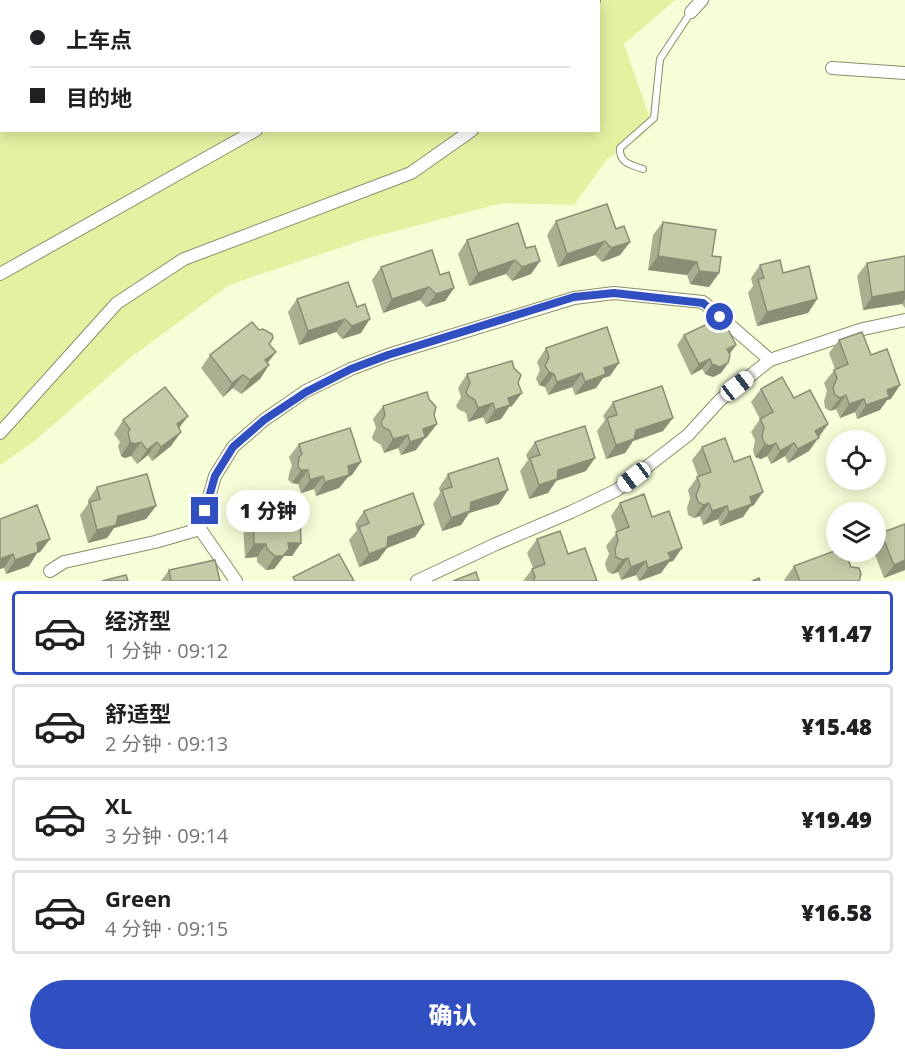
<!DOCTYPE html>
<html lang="zh">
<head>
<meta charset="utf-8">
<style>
  :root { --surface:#fff; --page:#f6f6f6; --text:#202124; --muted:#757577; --line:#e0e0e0; --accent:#3050c1 }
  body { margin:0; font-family:"Open Sans","Noto Sans SC",sans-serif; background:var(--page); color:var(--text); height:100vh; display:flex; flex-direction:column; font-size:22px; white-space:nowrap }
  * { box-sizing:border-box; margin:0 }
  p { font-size:20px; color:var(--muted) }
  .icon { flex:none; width:33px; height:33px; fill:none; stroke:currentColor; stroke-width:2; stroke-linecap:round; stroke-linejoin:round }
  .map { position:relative; height:581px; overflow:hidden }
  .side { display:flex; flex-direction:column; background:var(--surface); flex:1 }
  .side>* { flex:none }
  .banner { position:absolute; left:0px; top:0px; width:600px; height:132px; box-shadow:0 3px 15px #0003; display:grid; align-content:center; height:132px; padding:0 30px; background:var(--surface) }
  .controls { position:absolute; left:826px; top:430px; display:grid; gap:12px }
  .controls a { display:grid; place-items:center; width:60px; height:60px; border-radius:50%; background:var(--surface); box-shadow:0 3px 15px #0003; font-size:30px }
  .end { position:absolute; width:27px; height:27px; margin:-14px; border:8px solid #3050c1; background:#fff; box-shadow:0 0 0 3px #fff }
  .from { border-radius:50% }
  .bubble { position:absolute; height:42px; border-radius:21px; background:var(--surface); box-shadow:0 3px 15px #0003; font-size:20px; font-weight:800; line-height:42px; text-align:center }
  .car { position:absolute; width:18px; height:36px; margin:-18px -9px; border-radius:8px; box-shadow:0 0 4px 2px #0007; background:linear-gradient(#fff 24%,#345 0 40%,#fff 0 76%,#345 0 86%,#fff 0) }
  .banner b { display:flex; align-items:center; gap:21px; height:57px; font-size:22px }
  .banner b+b { border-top:2px solid var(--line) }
  .banner i { width:15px; height:15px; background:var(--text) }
  ul { padding:10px 0 0; list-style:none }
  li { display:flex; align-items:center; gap:18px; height:84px; margin:0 12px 9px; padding:0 18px; border:3px solid var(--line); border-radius:6px }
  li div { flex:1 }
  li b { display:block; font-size:22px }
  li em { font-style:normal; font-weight:800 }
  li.active { border-color:var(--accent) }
  li>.icon { width:54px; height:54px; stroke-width:1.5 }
  .button { display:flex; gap:12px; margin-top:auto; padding:12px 30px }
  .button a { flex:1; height:69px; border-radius:36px; background:var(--accent); color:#fff; font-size:24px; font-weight:800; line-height:69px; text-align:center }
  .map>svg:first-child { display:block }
</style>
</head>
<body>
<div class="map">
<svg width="905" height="581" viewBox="0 0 905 581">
  <rect width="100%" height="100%" fill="#f6fed8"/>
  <!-- green -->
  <path fill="#e3f2a1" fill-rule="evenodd" d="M0,0H675L624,44L652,124L642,136L607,159L574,205L502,203L369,238L229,285L130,358L32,443L0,465ZM2,2H598V130H2Z"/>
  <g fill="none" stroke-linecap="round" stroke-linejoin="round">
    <defs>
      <path id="lane" d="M643,169C631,165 619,163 620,148L654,118L660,59L691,12"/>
      <g id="street">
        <path d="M445,2L446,0"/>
        <path d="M593,2L594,0"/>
        <path d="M691,12L702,0"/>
        <path d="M832,68L905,73"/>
        <path d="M0,274L256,130"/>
        <path d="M0,433L117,303L184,259L411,173L472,130"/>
        <path d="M50,571L64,562L155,542L200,529"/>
        <path d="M236,581L200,529L215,476L233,447L264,420L306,391L351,369L388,355L574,298L614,293L703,302L770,360"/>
        <path d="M417,581L496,544L571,512L617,490L688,435L720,400L770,360L863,329L905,320"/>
      </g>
    </defs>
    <!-- lane casing -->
    <use href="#lane" stroke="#888f6c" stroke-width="8"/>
    <!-- street casing -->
    <use href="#street" stroke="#888f6c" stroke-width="14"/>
    <!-- lane -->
    <use href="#lane" stroke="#fff" stroke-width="6"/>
    <!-- street -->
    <use href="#street" stroke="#fff" stroke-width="12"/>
  </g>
  <!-- wall -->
  <g fill="#a9af90">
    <path d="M556,221L630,242L620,255L602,262L595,255L558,267L547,235Z"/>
    <path d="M663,222L712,256L719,273L709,287L690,284L687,275L648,270L653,235Z"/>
    <path d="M467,240L526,248L540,261L531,274L512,281L506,274L469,286L458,254Z"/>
    <path d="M905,256V308L902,304L863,310L857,276L867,263Z"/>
    <path d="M760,265L783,273L817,299L808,313L757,326L748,293L753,286L751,278Z"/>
    <path d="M381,267L454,288L445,301L426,307L420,300L383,313L372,280Z"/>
    <path d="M348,282L361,333L342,339L336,332L299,345L288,312L297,299Z"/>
    <path d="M684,335L736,345L729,354L728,363L721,373L713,377L705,374L702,369L691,375L677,345Z"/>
    <path d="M839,340L871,355L891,399L887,400L880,410L857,419L855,412L840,418L836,409L830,411L825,408L824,401L827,391L824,383L835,369L829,353Z"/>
    <path d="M269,344L276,352L267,363L269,365L260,379L241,394L233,388L223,397L201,368L210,355Z"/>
    <path d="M546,348L610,376L603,378L596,388L575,395L572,387L548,395L545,387L539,385L536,379L540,370L537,362Z"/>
    <path d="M467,374L518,383L512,406L509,407L501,419L486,424L483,417L468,422L466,413L458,409L456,406L461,397L458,388Z"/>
    <path d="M761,389L794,398L828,424L809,451L788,463L785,456L771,464L767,456L761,459L755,457L753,450L755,440L751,432L760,419L751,402Z"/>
    <path d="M613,402L663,431L633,441L625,453L606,459L597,431L605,420L603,416Z"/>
    <path d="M383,406L434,415L427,437L424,439L416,450L401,455L398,448L384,453L381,445L373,440L372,437L376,428L373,419Z"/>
    <path d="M188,416L179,428L181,432L171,446L152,461L148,455L137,464L131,456L125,458L121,456L118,446L120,442L114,434L123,420Z"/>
    <path d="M535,442L586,471L556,481L548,493L529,499L520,471L528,460L526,455Z"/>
    <path d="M299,444L352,475L348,477L339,488L316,496L314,489L301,493L298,484L292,483L288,480L290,470L292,466L289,457Z"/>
    <path d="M702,447L734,462L754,505L750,507L743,517L720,526L718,519L703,525L700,516L694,518L688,515L687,508L690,498L688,490L698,476L692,460Z"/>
    <path d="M448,474L499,504L469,513L461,525L442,531L433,504L440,493L439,488Z"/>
    <path d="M97,487L156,506L146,519L114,528L107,538L88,543L80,515L88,504V500Z"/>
    <path d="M620,503L652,517L682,548L673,561L669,562L661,573L639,581L636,575L621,580L618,572L612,574L607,571L605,563L609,554L606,546L617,532L611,516Z"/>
    <path d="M253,511L301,543L292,556H284L274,569L266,570L257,562V557L245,558L243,524Z"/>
    <path d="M364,511L424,524L415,537L387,548L378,560L359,567L349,540L357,530L355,524Z"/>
    <path d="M0,519L50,539L40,552L37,553L29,566L6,574L4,568Z"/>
    <path d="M905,524V570L884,578L874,552H876V540L881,533Z"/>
    <path d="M537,539L568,554L597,581H523L533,568L527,553Z"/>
    <path d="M794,566L851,567L859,581H785L784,580Z"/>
    <path d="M169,570L220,581H161Z"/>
  </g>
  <!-- shaded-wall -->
  <g fill="#898f75">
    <path d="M605,241L595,255L558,267L567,254Z"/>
    <path d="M630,242L620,255L602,262L611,248Z"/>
    <path d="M658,256L697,262L687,275L648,270Z"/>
    <path d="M515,260L506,274L469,286L478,273Z"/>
    <path d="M540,261L531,274L512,281L522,267Z"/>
    <path d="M699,271L719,273L709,287L690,284Z"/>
    <path d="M429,287L420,300L383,313L392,299Z"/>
    <path d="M454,288L445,301L426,307L436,294Z"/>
    <path d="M905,291V299L902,304L863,310L872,297Z"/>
    <path d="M817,299L808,313L757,326L767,312Z"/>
    <path d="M345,319L336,332L299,345L308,331Z"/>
    <path d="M370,319L361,333L342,339L352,326Z"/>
    <path d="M736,345L729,355L727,349Z"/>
    <path d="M276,352L266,365L265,360Z"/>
    <path d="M710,359L702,369L691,375L699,364Z"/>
    <path d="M619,363L610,376L603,378L596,388L575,395L585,382L604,368Z"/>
    <path d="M728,363L721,373L713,377L705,374L712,364Z"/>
    <path d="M269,365L260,379L241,394L250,380Z"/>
    <path d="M549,372L554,374L545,387L539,385Z"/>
    <path d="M582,373L572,387L548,395L557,382Z"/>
    <path d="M243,375L233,388L223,397L232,383Z"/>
    <path d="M900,385L891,399L887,400L880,410L857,419L866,405L887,390Z"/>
    <path d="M522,393L512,406L509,407L501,419L486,424L495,410L508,398Z"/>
    <path d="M846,395L836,409L830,411L840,398Z"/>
    <path d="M864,399L855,412L840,418L849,404Z"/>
    <path d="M493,403L483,417L468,422L478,408Z"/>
    <path d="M188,416L178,429L177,424Z"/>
    <path d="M673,418L663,431L633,441L625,453L606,459L616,445L636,430Z"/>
    <path d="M437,424L427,437L424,439L416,450L401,455L410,442L423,429Z"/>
    <path d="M828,424L809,451L788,463L798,449L815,431Z"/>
    <path d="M181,432L171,446L152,461L161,447Z"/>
    <path d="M408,435L398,448L384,453L393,439Z"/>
    <path d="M130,442H141L131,456L125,458L121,456Z"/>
    <path d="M157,442L148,455L137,464L147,450Z"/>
    <path d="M776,443L767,456L761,459L755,457L765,444Z"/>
    <path d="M794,443L785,456L771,464L780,451Z"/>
    <path d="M595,458L586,471L556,481L548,493L529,499L539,485L558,470Z"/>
    <path d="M361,462L352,475L348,477L339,488L316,496L325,482L348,466Z"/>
    <path d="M301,470H308L298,484L292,483Z"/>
    <path d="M323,476L314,489L301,493L310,480Z"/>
    <path d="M508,490L499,504L469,513L461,525L442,531L451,518L471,502Z"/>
    <path d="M763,492L754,505L750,507L743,517L720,526L729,512L750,497Z"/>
    <path d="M709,503L700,516L694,518L703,505Z"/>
    <path d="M156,506L146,519L114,528L107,538L88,543L97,530L118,516Z"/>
    <path d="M727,506L718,519L703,525L712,511Z"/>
    <path d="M424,524L415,537L387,548L378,560L359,567L369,554L388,537Z"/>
    <path d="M50,539L40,552L37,553L29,566L6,574L15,560L37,543Z"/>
    <path d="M288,543H301L292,556H284L274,569L266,570L275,556Z"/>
    <path d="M254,544H266L257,557L245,558Z"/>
    <path d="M682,548L673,561L669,562L661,573L639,581L648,568L668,553Z"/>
    <path d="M13,554L4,568L0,569V559Z"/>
    <path d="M628,558L618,572L612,574L622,560Z"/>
    <path d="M905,560V570L884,578L894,565Z"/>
    <path d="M646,561L636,575L621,580L631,567Z"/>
  </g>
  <!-- building -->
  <g fill="#c4cca7" stroke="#898f75" stroke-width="1.5">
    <path d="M607,204L616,229L624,226L630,242L611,248L605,241L567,254L556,221Z"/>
    <path d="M663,222L716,230L712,256L721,257L719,273L699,271L697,262L658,256Z"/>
    <path d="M518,223L526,248L535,246L540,261L522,267L515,260L478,273L467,240Z"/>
    <path d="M432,250L440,275L449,272L454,288L436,294L429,287L392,299L381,267Z"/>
    <path d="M905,256V291L872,297L867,263Z"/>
    <path d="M780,260L783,273L809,266L817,299L767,312L758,279L764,278L760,265Z"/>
    <path d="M348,282L357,307L365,304L370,319L352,326L345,319L308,331L297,299Z"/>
    <path d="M722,317L736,345L727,349L730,355L728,363L720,367L712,364L710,359L699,364L684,335Z"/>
    <path d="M252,322L259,330L263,329L272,334L273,338L269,344L276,352L265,360L269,365L250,380L243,375L232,383L210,355Z"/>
    <path d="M607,327L619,363L604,368L606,374L585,382L582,373L557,382L554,374L549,372L545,366L549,357L546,348Z"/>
    <path d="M862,332L871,355L887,349L900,385L887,390L889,397L866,405L864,399L849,404L846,395L840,398L835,395L833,388L837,378L834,370L848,364L839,340Z"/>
    <path d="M512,361L514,368L521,375L518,383L522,393L508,398L510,405L495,410L493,403L478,408L475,400L467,395L466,392L470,383L467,374Z"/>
    <path d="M782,377L794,398L810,390L828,424L815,431L819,438L798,449L794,443L780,451L776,443L770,446L765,444L762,437L764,427L760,419L773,412L761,389Z"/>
    <path d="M662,386L673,418L636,430L634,439L616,445L607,418L617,415L613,402Z"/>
    <path d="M165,387L188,416L177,424L181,432L161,447L157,442L147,450L141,442L134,444L130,442L128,432L130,429L123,420Z"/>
    <path d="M427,392L429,399L436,407L434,415L437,424L423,429L425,437L410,442L408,435L393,439L390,431L383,427L381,423L385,415L383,406Z"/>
    <path d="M585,426L595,458L558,470L557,479L539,485L530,458L540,455L535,442Z"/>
    <path d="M350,428L361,462L348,466L349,475L325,482L323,476L310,480L308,470H301L298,467L299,457L302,454L299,444Z"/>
    <path d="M725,438L734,462L750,456L763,492L750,497L752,504L729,512L727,506L712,511L709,503L703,505L698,502L696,495L700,485L697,477L711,472L702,447Z"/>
    <path d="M498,458L508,490L471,502L470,511L451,518L442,490L452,487L448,474Z"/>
    <path d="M147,474L156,506L118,516L116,525L97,530L90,502L100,499L97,487Z"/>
    <path d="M413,493L424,524L388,537L387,547L369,554L359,527L369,523L364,511Z"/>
    <path d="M644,494L652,517L669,511L682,548L668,553L671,559L648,568L646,561L631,567L628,558L622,560L616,557L615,550L618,540L616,532L629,527L620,503Z"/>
    <path d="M37,505L50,539L37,543L38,552L15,560L13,554L0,559V519Z"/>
    <path d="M300,509L301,543H288L289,549L283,556H275L267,549L266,544H254L253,511Z"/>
    <path d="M905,524V560L894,565L881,533Z"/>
    <path d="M560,531L568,554L585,548L597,581H533L535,577L532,569L545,564L537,539Z"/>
    <path d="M837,550V552H845L851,567L859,568L861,574L859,581H800L794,566Z"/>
    <path d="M339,554L354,581H295L293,577Z"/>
    <path d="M215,560L220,581H171L169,570Z"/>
    <path d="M476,572L479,581H453Z"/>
    <path d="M126,575L128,581H102Z"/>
    <path d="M759,578L760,581H752Z"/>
  </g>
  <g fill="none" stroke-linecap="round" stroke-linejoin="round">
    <!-- route -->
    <path stroke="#3050c1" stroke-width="8" d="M205,511L215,476L233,447L264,420L306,392L351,369L388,355L574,297L614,293L703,303L720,317"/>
  </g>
</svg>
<div class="controls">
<a><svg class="icon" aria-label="locate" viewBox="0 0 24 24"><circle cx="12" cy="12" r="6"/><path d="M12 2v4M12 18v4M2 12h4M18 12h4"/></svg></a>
<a><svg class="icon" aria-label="layers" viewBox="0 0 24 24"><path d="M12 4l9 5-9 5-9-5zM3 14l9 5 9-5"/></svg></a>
</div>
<i class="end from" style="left:720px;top:317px"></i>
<i class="end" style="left:205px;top:511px"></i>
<div class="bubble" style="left:226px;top:490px;width:84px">1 分钟</div>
<i class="car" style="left:737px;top:386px;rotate:52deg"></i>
<i class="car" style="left:634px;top:477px;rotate:233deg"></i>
<div class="banner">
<b><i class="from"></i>上车点</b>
<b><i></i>目的地</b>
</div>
</div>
<section class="side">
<ul>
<li class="active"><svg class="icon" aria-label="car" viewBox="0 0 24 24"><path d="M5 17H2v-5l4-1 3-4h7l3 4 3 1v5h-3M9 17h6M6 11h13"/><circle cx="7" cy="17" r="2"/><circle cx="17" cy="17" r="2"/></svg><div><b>经济型</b><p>1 分钟 · 09:12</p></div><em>¥11.47</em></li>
<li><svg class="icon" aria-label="car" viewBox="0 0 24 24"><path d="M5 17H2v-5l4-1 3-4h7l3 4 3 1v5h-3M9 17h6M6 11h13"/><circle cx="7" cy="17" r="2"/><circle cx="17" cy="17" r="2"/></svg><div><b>舒适型</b><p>2 分钟 · 09:13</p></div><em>¥15.48</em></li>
<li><svg class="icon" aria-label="car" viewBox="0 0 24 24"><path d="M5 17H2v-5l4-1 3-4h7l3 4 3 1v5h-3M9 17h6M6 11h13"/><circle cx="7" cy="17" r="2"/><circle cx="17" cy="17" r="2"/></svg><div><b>XL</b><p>3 分钟 · 09:14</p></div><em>¥19.49</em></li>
<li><svg class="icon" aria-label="car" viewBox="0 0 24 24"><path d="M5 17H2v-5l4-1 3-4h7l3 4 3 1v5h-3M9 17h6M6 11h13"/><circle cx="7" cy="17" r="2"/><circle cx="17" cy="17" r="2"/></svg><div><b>Green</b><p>4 分钟 · 09:15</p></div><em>¥16.58</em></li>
</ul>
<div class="button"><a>确认</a></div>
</section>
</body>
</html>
